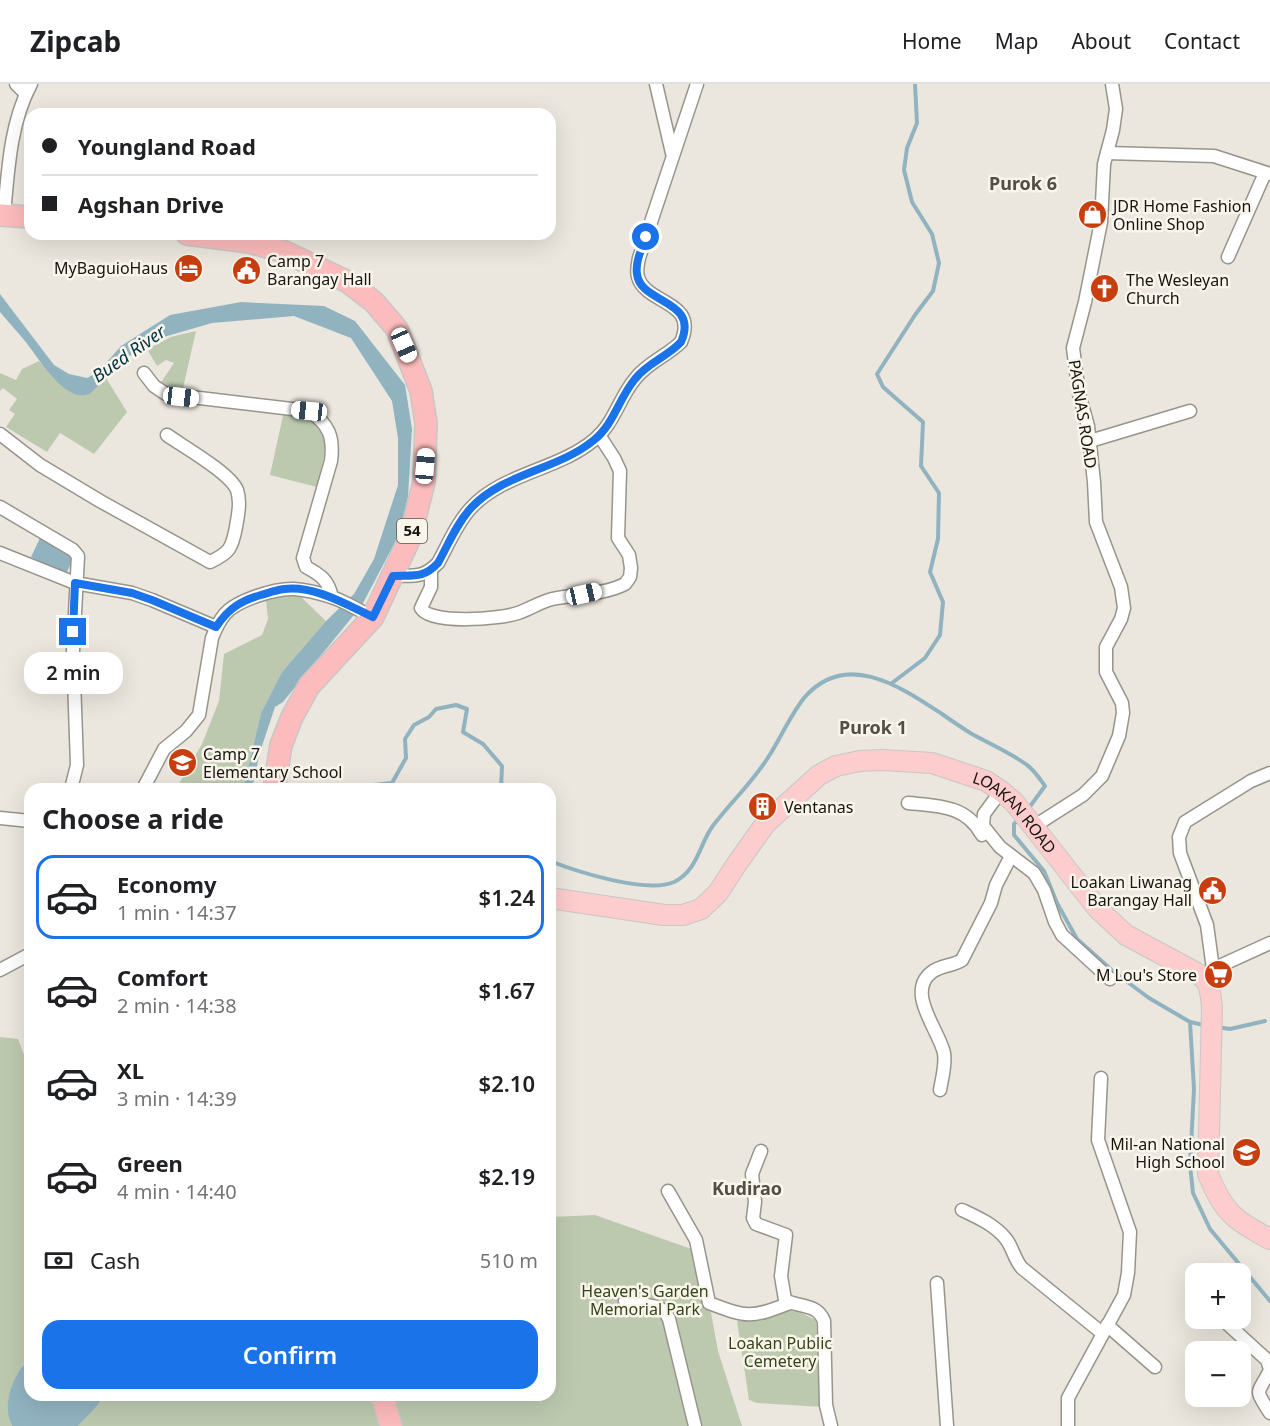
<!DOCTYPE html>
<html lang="en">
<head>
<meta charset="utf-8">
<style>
  :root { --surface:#fff; --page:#f2f2f2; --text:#202124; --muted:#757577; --line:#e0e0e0; --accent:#1a73e8 }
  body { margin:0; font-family:"Noto Sans",sans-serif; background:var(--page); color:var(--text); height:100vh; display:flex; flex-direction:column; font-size:22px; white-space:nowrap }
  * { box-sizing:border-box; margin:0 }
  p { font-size:20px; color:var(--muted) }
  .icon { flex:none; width:33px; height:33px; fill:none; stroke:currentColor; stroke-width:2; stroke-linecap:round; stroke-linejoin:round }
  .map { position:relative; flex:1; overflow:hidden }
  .panel { position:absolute; left:24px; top:699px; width:532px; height:618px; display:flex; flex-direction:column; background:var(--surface); border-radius:18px; box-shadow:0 6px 24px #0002 }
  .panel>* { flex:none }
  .banner { position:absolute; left:24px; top:24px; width:532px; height:132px; border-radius:18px; box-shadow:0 6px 24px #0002; display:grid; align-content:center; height:132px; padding:0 18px; background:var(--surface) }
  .fabs { position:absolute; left:1185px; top:1179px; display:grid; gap:12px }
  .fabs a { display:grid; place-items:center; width:66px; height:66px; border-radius:12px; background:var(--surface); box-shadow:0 6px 24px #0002; font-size:30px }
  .end { position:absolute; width:27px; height:27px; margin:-14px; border:8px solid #1a73e8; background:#fff; box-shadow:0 0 0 3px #fff }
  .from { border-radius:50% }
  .bubble { position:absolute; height:42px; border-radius:18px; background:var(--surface); box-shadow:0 6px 24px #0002; font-size:20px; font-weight:600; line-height:42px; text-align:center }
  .car { position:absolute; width:18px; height:36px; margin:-18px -9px; border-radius:8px; box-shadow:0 0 4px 2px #0007; background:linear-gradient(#fff 24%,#345 0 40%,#fff 0 76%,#345 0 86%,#fff 0) }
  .banner b { display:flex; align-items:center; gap:21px; height:57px; font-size:22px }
  .banner b+b { border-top:2px solid var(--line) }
  .banner i { width:15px; height:15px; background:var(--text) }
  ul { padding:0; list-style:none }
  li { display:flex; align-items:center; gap:18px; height:84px; margin:0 12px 9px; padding:0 6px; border:3px solid transparent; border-radius:18px }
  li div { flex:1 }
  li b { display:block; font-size:22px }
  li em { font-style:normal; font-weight:600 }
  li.active { border-color:var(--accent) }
  li>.icon { width:54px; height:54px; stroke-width:1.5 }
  h2 { padding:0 18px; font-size:27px; line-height:72px }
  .pay { display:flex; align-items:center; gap:15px; height:66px; padding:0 18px; font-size:22px }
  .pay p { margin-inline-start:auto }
  .cta { display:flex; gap:12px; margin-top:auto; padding:12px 18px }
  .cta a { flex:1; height:69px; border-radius:18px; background:var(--accent); color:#fff; font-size:24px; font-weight:600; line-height:69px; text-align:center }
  header { display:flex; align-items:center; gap:36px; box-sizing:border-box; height:84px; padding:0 30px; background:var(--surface); border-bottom:2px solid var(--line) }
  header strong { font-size:28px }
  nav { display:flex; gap:33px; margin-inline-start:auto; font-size:21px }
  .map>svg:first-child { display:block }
</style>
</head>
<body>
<header>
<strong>Zipcab</strong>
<nav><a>Home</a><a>Map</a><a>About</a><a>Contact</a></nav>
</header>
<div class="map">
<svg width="1270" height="1342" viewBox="0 0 1270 1342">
  <rect width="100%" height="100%" fill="#ebe7de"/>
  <!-- green -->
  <g fill="#bdc9af">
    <path d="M196,247L181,313L158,303L174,279L166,276L157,282L147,265L171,253Z"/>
    <path d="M39,277L55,294L91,309L106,294L127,328L94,370L60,349L47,368L6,343L15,330L9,326L17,315L3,304L0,307V289L16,296L22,285Z"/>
    <path d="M284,327C292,328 301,327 308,329C337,337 322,383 317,403L270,391Z"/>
    <path d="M288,510L300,512L326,537L282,588L261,629L245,697L239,705H176L202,660L219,617L224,570L262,551L268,535L266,516L276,511Z"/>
    <path d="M0,953L18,955L30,986V1272L22,1282L10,1337L12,1342H0Z"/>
    <path d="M595,1131L700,1168L718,1267L742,1342H78L97,1322L104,1311H550L551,1133Z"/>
    <path d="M795,1226L816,1236L822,1323L757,1319L749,1316L737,1237Z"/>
  </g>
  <!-- water -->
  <g fill="#91b3c0">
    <path d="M0,210L54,281L69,290L87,294L98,288L121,262L170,231L241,218L324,222L355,237L405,301L412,345L408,413L400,449L362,521L283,618L275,623L260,668L252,705H239L245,697L261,629L282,588L326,537L354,510L374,475L398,401V354L392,317L351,254L294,232L212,239L150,257L127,274L91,309C67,323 38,273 25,257C17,247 8,238 0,228Z"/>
    <path d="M40,454L75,471L66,490L31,473Z"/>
    <path d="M30,1272V1311H104L97,1322L78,1342H12C1,1317 14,1292 30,1272Z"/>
  </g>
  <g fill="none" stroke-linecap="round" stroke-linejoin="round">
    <!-- stream -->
    <g stroke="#91b3c0" stroke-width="4">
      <path d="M892,599L925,574L940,551L943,518L930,488L938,455L939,409L921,382L923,338L883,303L877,290L915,231L933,207L939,179L932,150L912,118L904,86L907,64L917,39L915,0"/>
      <path d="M337,705L392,699L406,674L405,655L414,641L429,633L436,625L456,621L467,625L463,648L483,660L502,682L501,705"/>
      <path d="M1019,735L1014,740V751L1044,787L1057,819L1077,855L1114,888L1149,914L1190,938L1204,941"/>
      <path d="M550,777C578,788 647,810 674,798C697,787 699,762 712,743C730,719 753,698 769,672C781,653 790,632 804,614C846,565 901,603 942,630C952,637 962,644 972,650C990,660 1011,669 1027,681C1034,686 1040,695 1045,702L1028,725"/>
      <path d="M1190,938L1194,1005L1190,1081L1193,1109L1210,1145L1270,1217"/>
      <path d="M1217,943L1230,945L1265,937"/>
    </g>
    <defs>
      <g id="minor">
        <path d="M16,0L26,10"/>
        <path d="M656,0L672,69"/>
        <path d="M1107,69L1214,72L1270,90"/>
        <path d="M4,131C8,87 10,39 31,0"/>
        <path d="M1228,173L1265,89"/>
        <path d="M144,289L154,302L166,310L309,327C329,340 334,353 331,377L303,474L306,483C321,491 328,496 332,513"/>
        <path d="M0,350L40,381L100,417L210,478C229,469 232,465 236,443C238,431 241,418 237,406C230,389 184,363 167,351"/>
        <path d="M1090,357L1190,327"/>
        <path d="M0,423L73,466L78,472L73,567L77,681L71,705"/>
        <path d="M0,469L75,499L132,509L152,516L216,543"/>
        <path d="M431,486V503L421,524C430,541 501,535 518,529C530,525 540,518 552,515C576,510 603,511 625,500L630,493L631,484L629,471L618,454L620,387L614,374L599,351"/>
        <path d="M393,492C413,491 423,495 438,479C448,461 457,439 471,424C503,389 558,386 594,356C614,340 619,314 635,295C647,279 667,272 681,258C699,216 646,221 638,193C636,187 638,180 639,174L697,0"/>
        <path d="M143,705L164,665L186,647L199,631L212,554C215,546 219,537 225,530C237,516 276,504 294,505C306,506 319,509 331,513C345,517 359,527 373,533"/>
        <path d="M1001,707L984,730L983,742L1000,763L1034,789L1044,806L1055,838L1062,851L1110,895"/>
        <path d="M908,719C938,722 966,721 982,751"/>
        <path d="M0,734L30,737"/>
        <path d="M1033,743L1083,711L1102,692L1119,652L1123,629L1122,619L1106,588V563L1121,535L1124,524L1121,503L1096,438L1094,398L1088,342L1079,310L1073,264L1085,218L1101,138L1104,80L1113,46L1116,25L1112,0"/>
        <path d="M1213,885L1207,841L1180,769L1179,753L1185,738L1251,697L1270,689"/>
        <path d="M0,886L30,870"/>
        <path d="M1207,890L1213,885L1270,859"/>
        <path d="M940,1006C942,994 946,981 944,969C939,946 905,908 932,888C941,881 953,882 962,876L991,819L996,801L1011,772"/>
        <path d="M761,1067L752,1090L755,1118L753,1134L756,1140L786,1151L781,1192L785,1216C800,1224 817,1219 824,1237L826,1321L831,1342"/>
        <path d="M668,1107L696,1156L709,1219C748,1234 751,1234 790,1219"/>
        <path d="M962,1126C977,1133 995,1141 1006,1155C1013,1164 1014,1175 1022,1184L1102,1249"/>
        <path d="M937,1199L947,1342"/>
        <path d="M625,1217L657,1223L665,1227L669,1235L695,1342"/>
        <path d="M1221,1234L1267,1276L1270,1285"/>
        <path d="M1107,1241L1155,1283"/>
        <path d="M1270,1286C1258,1311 1253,1303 1270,1329"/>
        <path d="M1068,1342V1314L1124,1211L1128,1189L1130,1148L1098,1056L1101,994"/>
      </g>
      <g id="primary">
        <path id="s1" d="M550,814L664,831H683L701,825L718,809L736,781L766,739L819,691L836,682L860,677L882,676L932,679L986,697L1001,707L1014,718L1098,825L1126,851L1195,888C1211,897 1210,906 1212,924L1208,1090C1223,1128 1235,1137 1270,1155"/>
      </g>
      <g id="trunk">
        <path d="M0,131L30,133"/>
        <path d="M187,150L249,158L285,168L348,198L374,218L397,245L421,307L426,339L424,398L410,454L373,533L309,602L292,633L281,661L274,705"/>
        <path d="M382,1311L391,1342"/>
      </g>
    </defs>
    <!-- minor casing -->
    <use href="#minor" stroke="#97948b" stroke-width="15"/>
    <!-- primary casing -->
    <use href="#primary" stroke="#c7c7c6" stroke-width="22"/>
    <!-- trunk casing -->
    <use href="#trunk" stroke="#c7c7c6" stroke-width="24"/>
    <!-- minor -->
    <use href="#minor" stroke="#fff" stroke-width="12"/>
    <!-- primary -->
    <use href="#primary" stroke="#fdcccd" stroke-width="20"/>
    <!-- trunk -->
    <use href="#trunk" stroke="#fcbbbc" stroke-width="21"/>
  </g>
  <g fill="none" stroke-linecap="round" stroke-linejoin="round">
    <!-- route -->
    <path stroke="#1a73e8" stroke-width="8" d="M73,548L75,499L132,509L152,516L216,543C228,525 240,517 261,511C268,509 276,506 284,505C314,501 347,521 373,533L393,492C413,491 423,495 438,479C448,461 457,439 471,424C503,389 558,386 594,356C614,340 619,314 635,295C647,279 667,273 681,258C700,215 640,220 637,190C635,178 642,164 646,153"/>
  </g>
  <!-- icons -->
  <defs>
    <symbol id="shop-disc" viewBox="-11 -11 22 22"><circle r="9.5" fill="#c73f10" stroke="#f9f5eb"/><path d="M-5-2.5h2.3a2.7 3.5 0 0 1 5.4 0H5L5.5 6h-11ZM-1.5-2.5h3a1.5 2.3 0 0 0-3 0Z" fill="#fff"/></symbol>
    <symbol id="hotel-disc" viewBox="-11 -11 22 22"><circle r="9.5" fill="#c73f10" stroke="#f9f5eb"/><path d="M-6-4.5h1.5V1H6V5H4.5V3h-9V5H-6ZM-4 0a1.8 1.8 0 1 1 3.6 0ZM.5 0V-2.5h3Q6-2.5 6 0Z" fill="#fff"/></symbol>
    <symbol id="civic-disc" viewBox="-11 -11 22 22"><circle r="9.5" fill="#c73f10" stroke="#f9f5eb"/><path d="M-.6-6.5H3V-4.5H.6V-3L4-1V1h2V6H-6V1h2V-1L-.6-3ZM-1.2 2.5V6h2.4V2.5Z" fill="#fff"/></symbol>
    <symbol id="church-disc" viewBox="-11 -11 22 22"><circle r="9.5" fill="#c73f10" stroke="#f9f5eb"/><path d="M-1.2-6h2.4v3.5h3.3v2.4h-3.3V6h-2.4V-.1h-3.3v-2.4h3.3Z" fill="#fff"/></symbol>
    <symbol id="school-disc" viewBox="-11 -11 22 22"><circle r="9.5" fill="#c73f10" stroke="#f9f5eb"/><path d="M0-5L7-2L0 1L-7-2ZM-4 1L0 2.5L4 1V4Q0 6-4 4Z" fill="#fff"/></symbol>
    <symbol id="building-disc" viewBox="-11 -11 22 22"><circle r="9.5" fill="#c73f10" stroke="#f9f5eb"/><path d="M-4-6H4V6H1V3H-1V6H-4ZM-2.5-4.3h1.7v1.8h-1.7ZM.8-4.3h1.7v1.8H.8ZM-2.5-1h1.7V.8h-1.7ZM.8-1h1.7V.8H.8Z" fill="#fff"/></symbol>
    <symbol id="supermarket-disc" viewBox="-11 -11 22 22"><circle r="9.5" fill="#c73f10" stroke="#f9f5eb"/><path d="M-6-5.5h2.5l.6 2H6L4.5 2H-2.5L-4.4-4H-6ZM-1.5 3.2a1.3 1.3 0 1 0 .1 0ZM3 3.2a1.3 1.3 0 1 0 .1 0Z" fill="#fff"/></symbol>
  </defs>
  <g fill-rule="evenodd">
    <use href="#shop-disc" x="1076" y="114" width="33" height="33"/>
    <use href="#hotel-disc" x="172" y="168" width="33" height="33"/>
    <use href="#civic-disc" x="230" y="170" width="33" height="33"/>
    <use href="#church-disc" x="1088" y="188" width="33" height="33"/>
    <use href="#school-disc" x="166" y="662" width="33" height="33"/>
    <use href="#building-disc" x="746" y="706" width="33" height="33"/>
    <use href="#civic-disc" x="1196" y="790" width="33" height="33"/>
    <use href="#supermarket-disc" x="1202" y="874" width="33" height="33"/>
    <use href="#school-disc" x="1230" y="1052" width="33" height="33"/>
  </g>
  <g text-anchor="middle" stroke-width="5" stroke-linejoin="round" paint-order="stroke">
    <!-- shield labels -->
    <rect fill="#f9f5eb" stroke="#5b5853" stroke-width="1.5" x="397" y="435" width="30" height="24" rx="4.5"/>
    <g font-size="15" font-weight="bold" fill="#171512">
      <text x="412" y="452">54</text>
    </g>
    <!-- poi labels -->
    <g font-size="16" fill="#171512" stroke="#f9f5eb" text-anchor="start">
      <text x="1113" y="128">JDR Home Fashion<tspan x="1113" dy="18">Online Shop</tspan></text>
      <text x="267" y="183">Camp 7<tspan x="267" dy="18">Barangay Hall</tspan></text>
      <text x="168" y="190" text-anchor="end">MyBaguioHaus</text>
      <text x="1126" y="202">The Wesleyan<tspan x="1126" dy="18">Church</tspan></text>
      <text x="203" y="676">Camp 7<tspan x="203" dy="18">Elementary School</tspan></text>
      <text x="784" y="729">Ventanas</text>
      <text x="1192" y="804" text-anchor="end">Loakan Liwanag<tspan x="1192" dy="18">Barangay Hall</tspan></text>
      <text x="1197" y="897" text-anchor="end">M Lou's Store</text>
      <text x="1225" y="1066" text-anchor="end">Mil-an National<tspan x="1225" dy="18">High School</tspan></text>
    </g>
    <!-- street labels -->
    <g font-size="16" fill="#171512" stroke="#f9f5eb">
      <text transform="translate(1083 330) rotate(81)" y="6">PAGNAS ROAD</text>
      <text dy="6" stroke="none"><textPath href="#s1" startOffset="548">LOAKAN ROAD</textPath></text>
    </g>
    <!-- park labels -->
    <g font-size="16" fill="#334418" stroke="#f9f5eb">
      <text x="645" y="1213">Heaven's Garden<tspan x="645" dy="18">Memorial Park</tspan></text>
      <text x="780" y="1265">Loakan Public<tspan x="780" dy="18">Cemetery</tspan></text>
    </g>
    <!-- neighbourhood labels -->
    <g font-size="18" font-weight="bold" fill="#514e46" stroke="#f9f5eb">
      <text x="1023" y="106">Purok 6</text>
      <text x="873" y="650">Purok 1</text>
      <text x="747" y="1111">Kudirao</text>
    </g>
    <!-- water labels -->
    <g font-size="18" font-style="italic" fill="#003544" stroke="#f9f5eb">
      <text transform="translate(129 270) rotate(-35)" y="6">Bued River</text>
    </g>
  </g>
</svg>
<div class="fabs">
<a>+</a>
<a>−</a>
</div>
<i class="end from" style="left:646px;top:153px"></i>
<i class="end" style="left:73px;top:548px"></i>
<div class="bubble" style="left:24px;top:568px;width:99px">2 min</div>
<i class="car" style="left:404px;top:261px;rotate:156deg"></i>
<i class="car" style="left:181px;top:313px;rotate:97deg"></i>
<i class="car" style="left:309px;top:327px;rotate:276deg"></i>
<i class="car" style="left:425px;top:382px;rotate:5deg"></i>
<i class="car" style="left:584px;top:510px;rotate:77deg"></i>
<div class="banner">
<b><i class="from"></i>Youngland Road</b>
<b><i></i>Agshan Drive</b>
</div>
<section class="panel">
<h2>Choose a ride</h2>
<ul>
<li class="active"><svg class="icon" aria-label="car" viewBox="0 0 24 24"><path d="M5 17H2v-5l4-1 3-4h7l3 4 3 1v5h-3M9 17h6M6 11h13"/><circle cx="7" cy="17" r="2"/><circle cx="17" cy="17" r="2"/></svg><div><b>Economy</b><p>1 min · 14:37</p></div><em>$1.24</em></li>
<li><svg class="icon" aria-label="car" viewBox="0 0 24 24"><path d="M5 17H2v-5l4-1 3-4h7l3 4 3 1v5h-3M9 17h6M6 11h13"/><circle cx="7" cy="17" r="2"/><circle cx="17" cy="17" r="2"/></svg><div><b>Comfort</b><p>2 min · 14:38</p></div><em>$1.67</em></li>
<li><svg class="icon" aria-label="car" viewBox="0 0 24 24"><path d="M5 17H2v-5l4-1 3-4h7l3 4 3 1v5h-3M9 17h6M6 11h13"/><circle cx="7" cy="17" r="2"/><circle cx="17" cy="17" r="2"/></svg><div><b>XL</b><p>3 min · 14:39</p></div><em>$2.10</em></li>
<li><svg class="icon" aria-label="car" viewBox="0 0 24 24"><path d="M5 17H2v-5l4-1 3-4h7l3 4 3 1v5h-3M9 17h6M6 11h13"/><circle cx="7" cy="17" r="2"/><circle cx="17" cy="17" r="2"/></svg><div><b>Green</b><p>4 min · 14:40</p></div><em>$2.19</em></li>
</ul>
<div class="pay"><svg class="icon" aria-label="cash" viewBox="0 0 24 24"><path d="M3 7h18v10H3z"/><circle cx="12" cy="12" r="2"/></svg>Cash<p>510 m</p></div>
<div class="cta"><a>Confirm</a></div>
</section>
</div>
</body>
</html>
